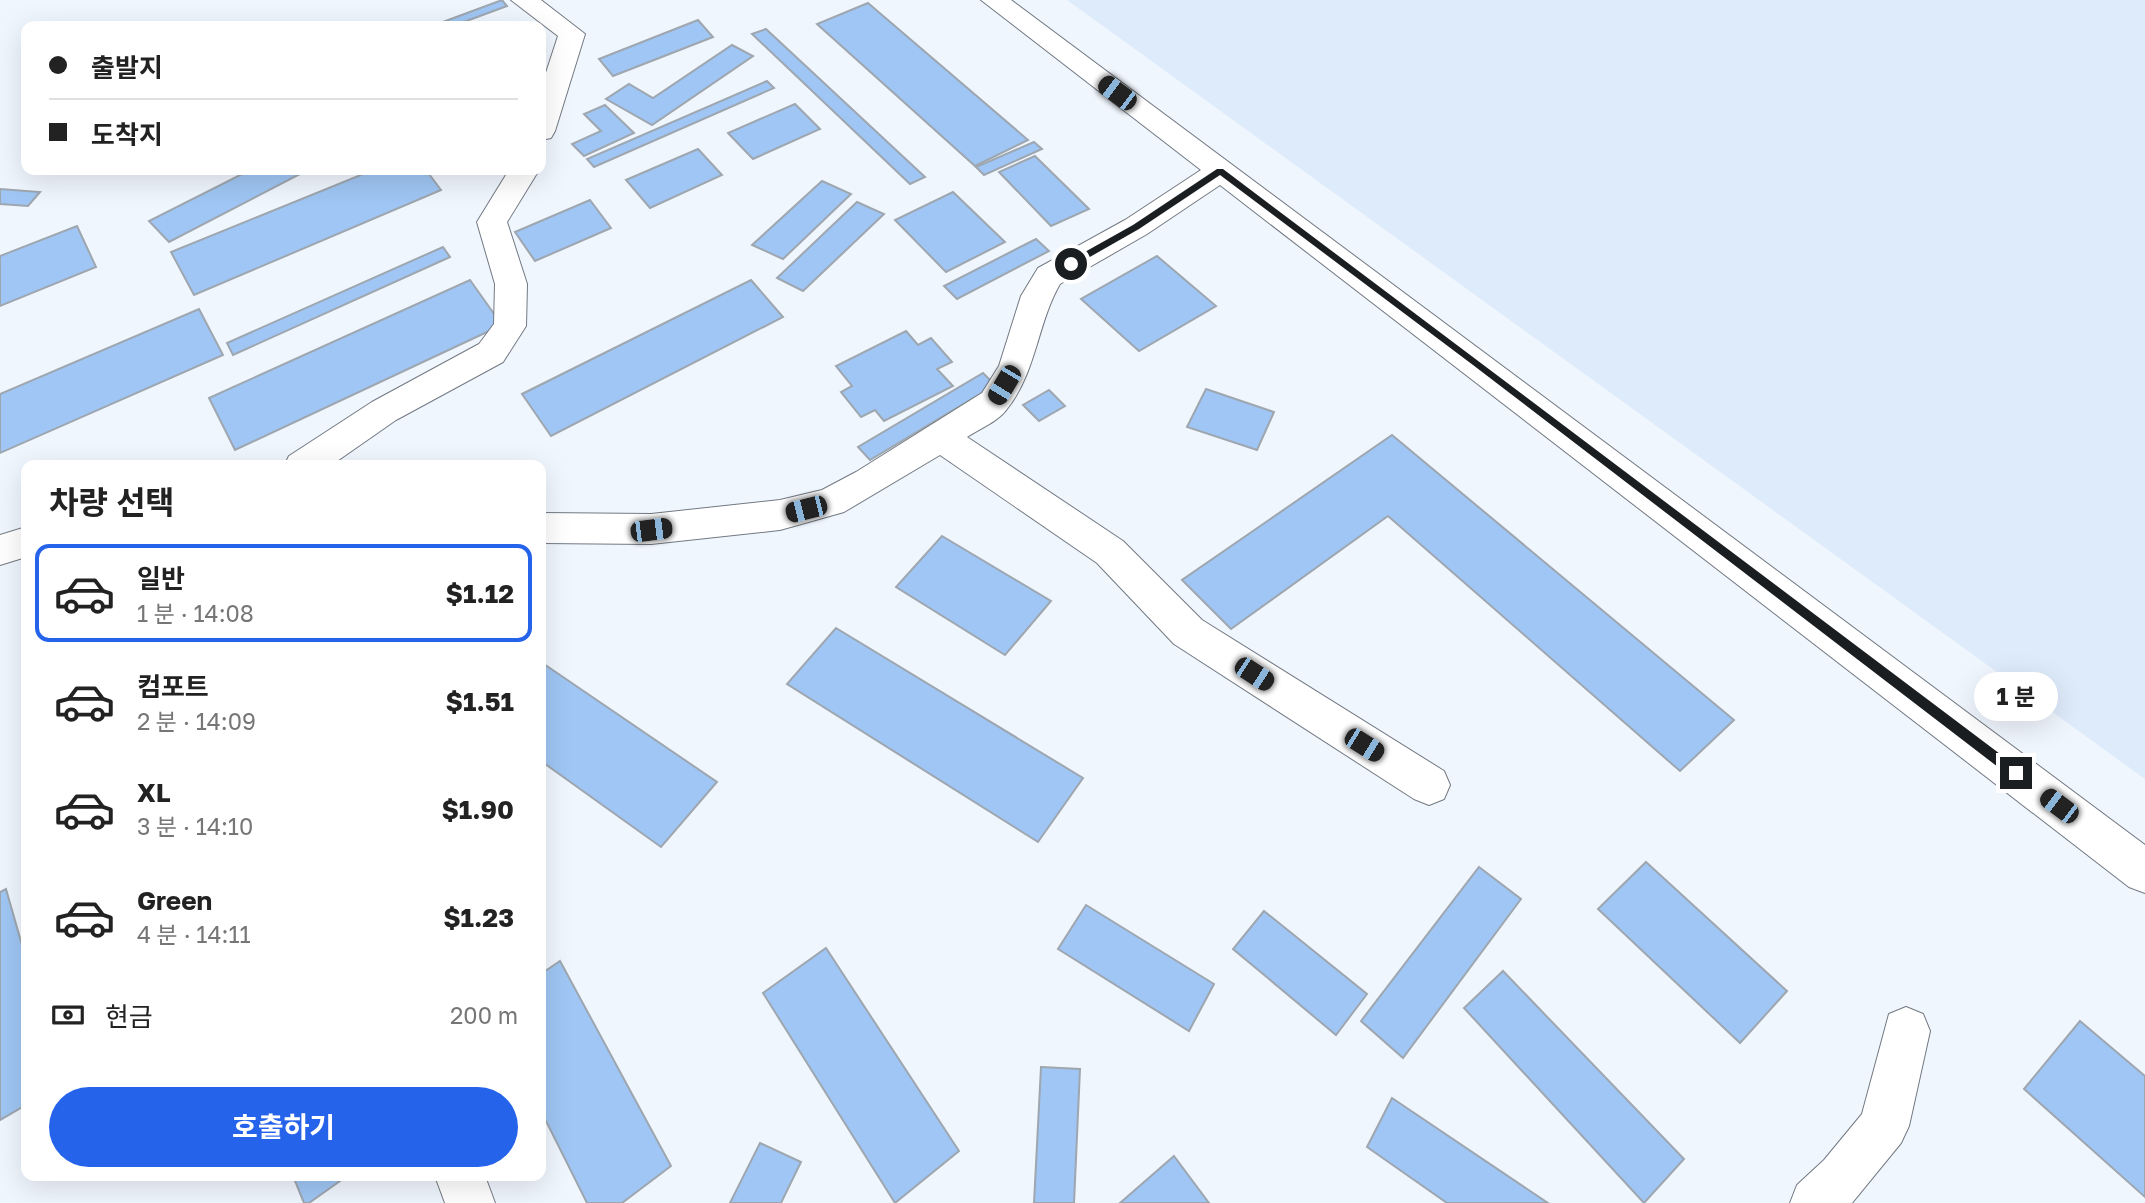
<!DOCTYPE html>
<html lang="ko">
<head>
<meta charset="utf-8">
<style>
  :root { --surface:#fff; --page:#f2f2f2; --text:#222; --muted:#767676; --line:#e0e0e0; --accent:#2563eb }
  body { margin:0; font-family:"Golos Text","Noto Sans KR",sans-serif; background:var(--page); color:var(--text); height:100vh; display:flex; flex-direction:column; font-size:26px; white-space:nowrap }
  * { box-sizing:border-box; margin:0 }
  p { font-size:23px; color:var(--muted) }
  .icon { flex:none; width:38px; height:38px; fill:none; stroke:currentColor; stroke-width:2; stroke-linecap:round; stroke-linejoin:round }
  .map { position:relative; flex:1; overflow:hidden }
  .details { position:absolute; left:21px; top:460px; width:525px; height:721px; display:flex; flex-direction:column; background:var(--surface); border-radius:14px; box-shadow:0 7px 28px #0002 }
  .details>* { flex:none }
  .guide { position:absolute; left:21px; top:21px; width:525px; height:154px; border-radius:14px; box-shadow:0 7px 28px #0002; display:grid; align-content:center; height:154px; padding:0 28px; background:var(--surface) }
  .end { position:absolute; width:32px; height:32px; margin:-16px; border:9px solid #1b1e21; background:#fff; box-shadow:0 0 0 4px #fff }
  .from { border-radius:50% }
  .bubble { position:absolute; height:49px; border-radius:24px; background:var(--surface); box-shadow:0 7px 28px #0002; font-size:23px; font-weight:700; line-height:49px; text-align:center }
  .car { position:absolute; width:21px; height:42px; margin:-21px -10px; border-radius:9px; box-shadow:0 0 5px 2px #0007; background:linear-gradient(#222 24%,#8ab4d8 0 40%,#222 0 76%,#8ab4d8 0 86%,#222 0) }
  .guide b { display:flex; align-items:center; gap:24px; height:66px; font-size:26px }
  .guide b+b { border-top:2px solid var(--line) }
  .guide i { width:18px; height:18px; background:var(--text) }
  ul { padding:0; list-style:none }
  li { display:flex; align-items:center; gap:21px; height:98px; margin:0 14px 10px; padding:0 14px; border:4px solid transparent; border-radius:14px }
  li div { flex:1 }
  li b { display:block; font-size:26px }
  li em { font-style:normal; font-weight:700 }
  li.active { border-color:var(--accent) }
  li>.icon { width:63px; height:63px; stroke-width:1.5 }
  h2 { padding:0 28px; font-size:32px; line-height:84px }
  .pay { display:flex; align-items:center; gap:18px; height:77px; padding:0 28px; font-size:26px }
  .pay p { margin-inline-start:auto }
  .button { display:flex; gap:14px; margin-top:auto; padding:14px 28px }
  .button a { flex:1; height:80px; border-radius:42px; background:var(--accent); color:#fff; font-size:28px; font-weight:700; line-height:80px; text-align:center }
  .map>svg:first-child { display:block }
</style>
</head>
<body>
<div class="map">
<svg width="2145" height="1203" viewBox="0 0 2145 1203">
  <rect width="100%" height="100%" fill="#f0f6fe"/>
  <!-- built -->
  <path fill="#deebfb" d="M1067,0H2145V779Z"/>
  <!-- building -->
  <g fill="#9fc6f4" stroke="#9ea6af" stroke-width="2">
    <path d="M502,0L507,6L453,26H432Z"/>
    <path d="M868,3L1028,140L975,166L817,24Z"/>
    <path d="M698,20L713,37L613,76L599,59Z"/>
    <path d="M766,29L925,177L910,184L752,34Z"/>
    <path d="M732,45L753,56L652,125L606,99L629,84L653,98Z"/>
    <path d="M767,81L774,88L594,167L587,159Z"/>
    <path d="M795,104L820,129L753,159L728,133Z"/>
    <path d="M605,105L634,133L584,156L572,144L601,131L584,114Z"/>
    <path d="M1034,142L1042,149L984,175L976,167Z"/>
    <path d="M698,149L722,175L650,208L626,180Z"/>
    <path d="M1035,156L1089,209L1051,226L999,172Z"/>
    <path d="M250,170H299L302,173L169,242L149,221Z"/>
    <path d="M373,170H426L441,190L194,295L171,252Z"/>
    <path d="M822,181L851,194L783,259L752,245Z"/>
    <path d="M0,189L40,192L28,206L0,204Z"/>
    <path d="M953,192L1005,242L946,272L895,220Z"/>
    <path d="M590,200L611,228L535,261L515,232Z"/>
    <path d="M857,202L884,214L803,291L777,278Z"/>
    <path d="M77,226L96,267L0,306V256Z"/>
    <path d="M1036,239L1049,251L957,299L944,286Z"/>
    <path d="M443,247L450,257L233,355L227,343Z"/>
    <path d="M1157,256L1216,306L1139,351L1081,299Z"/>
    <path d="M470,280L502,325L235,450L209,398Z"/>
    <path d="M751,280L783,317L551,436L522,394Z"/>
    <path d="M199,309L223,355L0,453V394Z"/>
    <path d="M906,331L918,345L931,338L952,362L937,369L953,386L884,421L875,410L861,417L841,392L852,386L836,366Z"/>
    <path d="M983,373L995,385L870,460L858,447Z"/>
    <path d="M1206,389L1274,412L1257,450L1187,427Z"/>
    <path d="M1049,390L1065,406L1039,421L1023,405Z"/>
    <path d="M1392,435L1734,720L1680,771L1388,516L1231,629L1182,580Z"/>
    <path d="M942,536L1051,601L1005,655L896,587Z"/>
    <path d="M836,628L1083,778L1038,842L787,684Z"/>
    <path d="M541,662L717,782L661,847L541,761Z"/>
    <path d="M1646,862L1787,991L1740,1043L1598,909Z"/>
    <path d="M1479,867L1521,899L1403,1058L1361,1021Z"/>
    <path d="M6,889L26,959V1105L0,1120V892Z"/>
    <path d="M1086,905L1214,984L1189,1031L1058,949Z"/>
    <path d="M1264,911L1367,994L1336,1035L1233,949Z"/>
    <path d="M826,948L959,1151L895,1203L763,993Z"/>
    <path d="M560,961L671,1166L622,1203H587L541,1111V974Z"/>
    <path d="M1503,971L1684,1159L1644,1203L1464,1008Z"/>
    <path d="M2080,1021L2145,1076V1197L2024,1089Z"/>
    <path d="M1041,1067L1080,1069L1074,1203H1034Z"/>
    <path d="M1392,1098L1548,1203H1447L1367,1147Z"/>
    <path d="M760,1143L801,1162L781,1203H730Z"/>
    <path d="M1174,1156L1209,1203H1120Z"/>
    <path d="M293,1176H347L309,1203H304Z"/>
  </g>
  <g fill="none" stroke-linecap="round" stroke-linejoin="round">
    <defs>
      <g id="minor">
        <path d="M511,0H541L585,34L555,131L551,138L541,140V88L558,36Z"/>
        <path d="M981,0H1011L2145,845V893L2129,887L1220,185L1147,234L1060,284C1037,324 1037,371 1007,409C999,421 979,429 967,437L1123,541L1202,620L1444,771L1450,785L1444,799L1429,805L1414,799L1174,644L1097,563L940,455L844,512L780,530L651,544L541,543V513L651,514L780,500L822,490L856,472L982,393L999,366L1021,296L1038,268L1125,220L1201,170Z"/>
        <path d="M509,170H539L507,222L527,284L526,326L503,362L396,420L330,466H284L289,456L372,402L479,344L494,324L495,284L477,222Z"/>
        <path d="M26,527V557L0,565V535Z"/>
        <path d="M1906,1007L1923,1014L1930,1031L1909,1126L1901,1143L1852,1203H1790L1797,1185L1824,1160L1862,1114L1889,1014Z"/>
        <path d="M435,1176H485L495,1203H445Z"/>
      </g>
    </defs>
    <!-- minor casing -->
    <use href="#minor" stroke="#727982" stroke-width="2"/>
    <!-- minor -->
    <use href="#minor" fill="#fff" fill-rule="evenodd"/>
  </g>
  <!-- route -->
  <path fill="#1b1e21" d="M1217,169H1223L2020,769V777H2011L1473,365L1220,175L1139,229L1074,266H1067V262L1133,225Z"/>
</svg>
<i class="end from" style="left:1071px;top:264px"></i>
<i class="end" style="left:2016px;top:773px"></i>
<div class="bubble" style="left:1974px;top:672px;width:84px">1 분</div>
<i class="car" style="left:1117px;top:93px;rotate:307deg"></i>
<i class="car" style="left:1004px;top:385px;rotate:211deg"></i>
<i class="car" style="left:806px;top:509px;rotate:256deg"></i>
<i class="car" style="left:651px;top:530px;rotate:83deg"></i>
<i class="car" style="left:1254px;top:674px;rotate:123deg"></i>
<i class="car" style="left:1364px;top:745px;rotate:122deg"></i>
<i class="car" style="left:2059px;top:806px;rotate:307deg"></i>
<div class="guide">
<b><i class="from"></i>출발지</b>
<b><i></i>도착지</b>
</div>
<section class="details">
<h2>차량 선택</h2>
<ul>
<li class="active"><svg class="icon" aria-label="car" viewBox="0 0 24 24"><path d="M5 17H2v-5l4-1 3-4h7l3 4 3 1v5h-3M9 17h6M6 11h13"/><circle cx="7" cy="17" r="2"/><circle cx="17" cy="17" r="2"/></svg><div><b>일반</b><p>1 분 · 14:08</p></div><em>$1.12</em></li>
<li><svg class="icon" aria-label="car" viewBox="0 0 24 24"><path d="M5 17H2v-5l4-1 3-4h7l3 4 3 1v5h-3M9 17h6M6 11h13"/><circle cx="7" cy="17" r="2"/><circle cx="17" cy="17" r="2"/></svg><div><b>컴포트</b><p>2 분 · 14:09</p></div><em>$1.51</em></li>
<li><svg class="icon" aria-label="car" viewBox="0 0 24 24"><path d="M5 17H2v-5l4-1 3-4h7l3 4 3 1v5h-3M9 17h6M6 11h13"/><circle cx="7" cy="17" r="2"/><circle cx="17" cy="17" r="2"/></svg><div><b>XL</b><p>3 분 · 14:10</p></div><em>$1.90</em></li>
<li><svg class="icon" aria-label="car" viewBox="0 0 24 24"><path d="M5 17H2v-5l4-1 3-4h7l3 4 3 1v5h-3M9 17h6M6 11h13"/><circle cx="7" cy="17" r="2"/><circle cx="17" cy="17" r="2"/></svg><div><b>Green</b><p>4 분 · 14:11</p></div><em>$1.23</em></li>
</ul>
<div class="pay"><svg class="icon" aria-label="cash" viewBox="0 0 24 24"><path d="M3 7h18v10H3z"/><circle cx="12" cy="12" r="2"/></svg>현금<p>200 m</p></div>
<div class="button"><a>호출하기</a></div>
</section>
</div>
</body>
</html>
